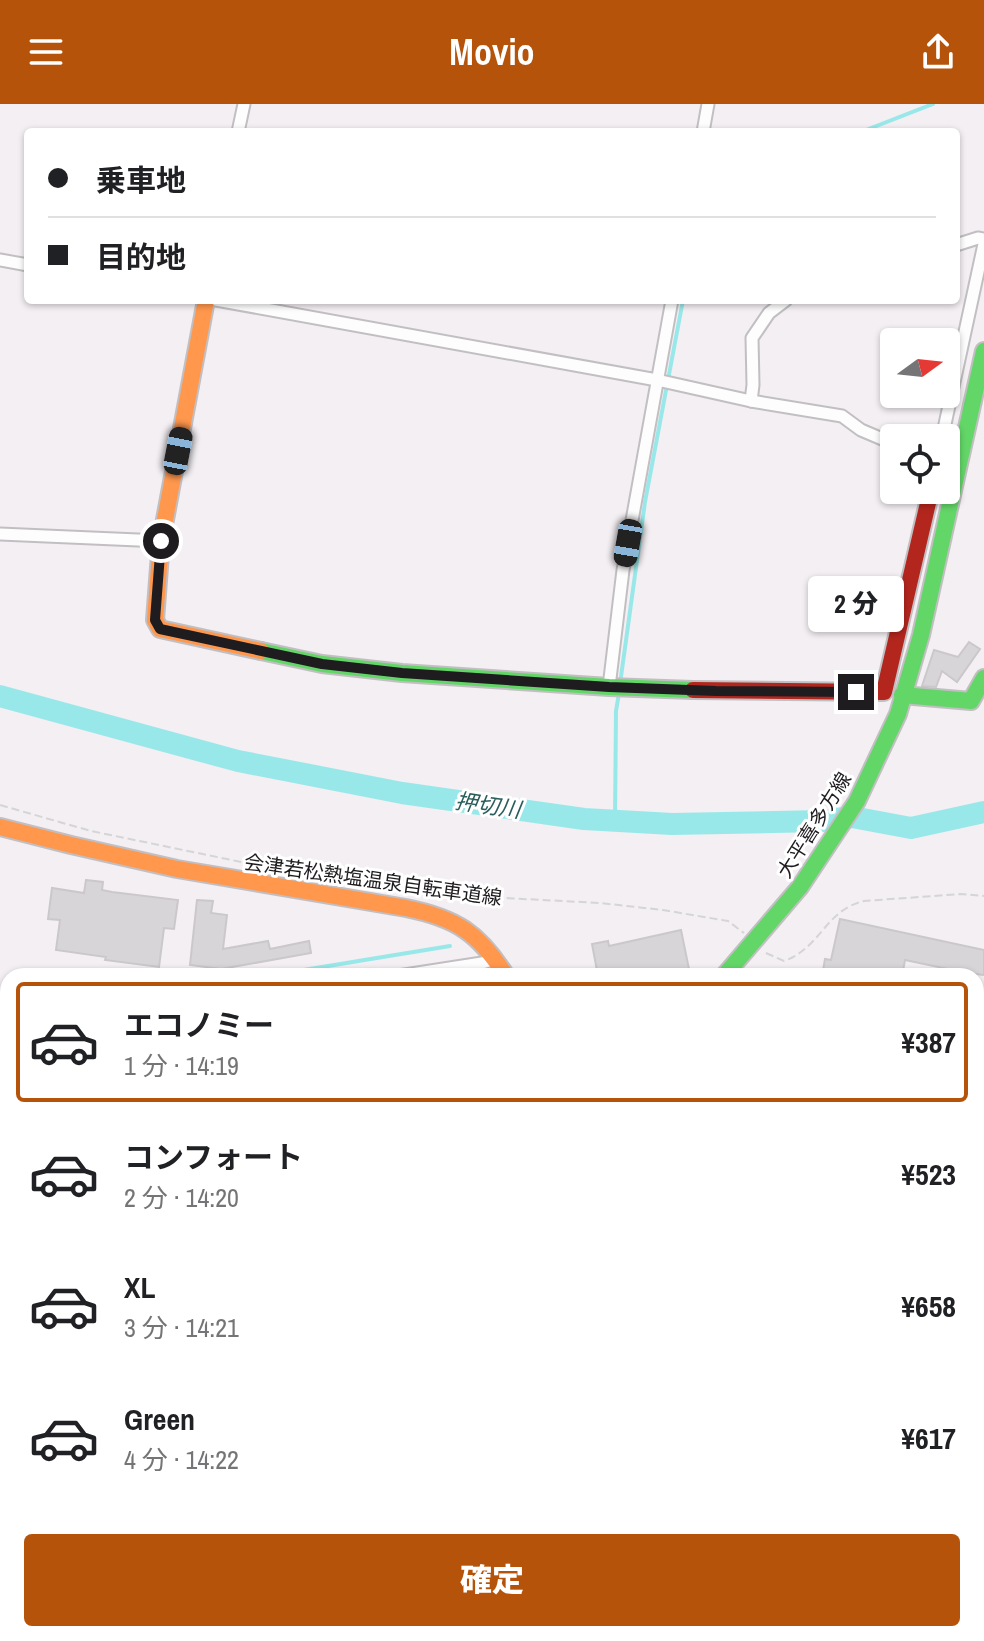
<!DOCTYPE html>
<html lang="ja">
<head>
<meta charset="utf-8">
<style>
  :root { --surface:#fff; --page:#f2f2f2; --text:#202124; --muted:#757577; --line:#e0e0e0; --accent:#b45309 }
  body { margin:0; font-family:"Archivo Narrow","Noto Sans JP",sans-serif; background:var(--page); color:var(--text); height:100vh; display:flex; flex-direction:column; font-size:30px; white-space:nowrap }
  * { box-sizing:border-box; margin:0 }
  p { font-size:26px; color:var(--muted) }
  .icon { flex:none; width:44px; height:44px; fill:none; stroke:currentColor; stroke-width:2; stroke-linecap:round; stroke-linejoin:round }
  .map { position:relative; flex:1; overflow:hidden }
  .sheet { position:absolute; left:0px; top:864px; width:984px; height:674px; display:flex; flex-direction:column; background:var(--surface); border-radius:24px 24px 0 0; box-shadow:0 2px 6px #0004 }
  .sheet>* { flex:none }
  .top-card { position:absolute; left:24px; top:24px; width:936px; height:176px; border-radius:8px; box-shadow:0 2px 6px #0004; display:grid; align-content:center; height:176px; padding:0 24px; background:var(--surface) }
  .needle { width:52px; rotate:75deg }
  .fabs { position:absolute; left:880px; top:224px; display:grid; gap:16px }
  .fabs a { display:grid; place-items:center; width:80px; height:80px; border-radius:8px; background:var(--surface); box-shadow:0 2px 6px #0004; font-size:40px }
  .end { position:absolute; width:36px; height:36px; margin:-18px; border:10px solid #1f1c1f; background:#fff; box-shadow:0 0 0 4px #fff }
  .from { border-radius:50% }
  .bubble { position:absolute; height:56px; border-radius:8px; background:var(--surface); box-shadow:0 2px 6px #0004; font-size:26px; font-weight:800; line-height:56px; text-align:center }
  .car { position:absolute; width:24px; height:48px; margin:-24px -12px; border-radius:10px; box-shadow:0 0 6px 2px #0007; background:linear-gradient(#222 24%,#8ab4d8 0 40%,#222 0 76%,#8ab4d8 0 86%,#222 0) }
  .top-card b { display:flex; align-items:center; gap:28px; height:76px; font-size:30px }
  .top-card b+b { border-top:2px solid var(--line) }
  .top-card i { width:20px; height:20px; background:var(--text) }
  ul { padding:14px 0 0; list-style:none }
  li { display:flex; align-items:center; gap:24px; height:120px; margin:0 16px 12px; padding:0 8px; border:4px solid transparent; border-radius:8px }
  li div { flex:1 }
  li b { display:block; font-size:30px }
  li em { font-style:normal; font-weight:800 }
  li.selected { border-color:var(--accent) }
  li>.icon { width:72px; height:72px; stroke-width:1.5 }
  .cta { display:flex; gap:16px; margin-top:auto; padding:16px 24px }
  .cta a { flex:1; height:92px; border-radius:8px; background:var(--accent); color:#fff; font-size:32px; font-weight:800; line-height:92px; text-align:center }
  header { display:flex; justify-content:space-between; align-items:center; height:104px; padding:0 24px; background:var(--accent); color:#fff; font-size:36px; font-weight:800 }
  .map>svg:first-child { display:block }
</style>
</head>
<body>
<header><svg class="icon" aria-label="menu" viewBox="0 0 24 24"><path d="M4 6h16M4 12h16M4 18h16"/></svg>Movio<svg class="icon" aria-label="share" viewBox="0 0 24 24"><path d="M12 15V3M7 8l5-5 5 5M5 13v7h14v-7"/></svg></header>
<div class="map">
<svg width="984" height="1537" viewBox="0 0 984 1537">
  <rect width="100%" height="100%" fill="#f3eff3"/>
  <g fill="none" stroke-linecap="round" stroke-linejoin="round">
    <!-- stream -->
    <g stroke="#99e8e9" stroke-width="4">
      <path d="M861,28L933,0"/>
      <path d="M620,580L645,398L683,196"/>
      <path d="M615,717L616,607L619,589"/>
      <path d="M267,872L450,842"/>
      <path d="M0,898L8,899"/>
    </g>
    <!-- river -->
    <path stroke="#99e8e9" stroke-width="22" d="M0,592L238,657L402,689L584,715L672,720L822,717L852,713L911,724L984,708"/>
  </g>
  <!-- building -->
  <g fill="#d8d5d8" stroke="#cbc8cb" stroke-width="2">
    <path d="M969,538L980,545L957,578L942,567L936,583L922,582L934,546L958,553Z"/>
    <path d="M86,776L103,778L102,786L112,788L178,796L174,825L164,824L159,863L105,856L106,853L56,846L60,816L48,815L52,784L84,789Z"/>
    <path d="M197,796L213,797L211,809L227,811L223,845L268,837L270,845L309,837L311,849L221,865L190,861Z"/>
    <path d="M840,815L984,846V871L976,870L975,872H946L948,865L905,856L902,872H822L825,855L831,856Z"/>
    <path d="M681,826L690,870L680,872H598L592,840L608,837L609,842Z"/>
  </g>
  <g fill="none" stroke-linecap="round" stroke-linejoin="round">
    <defs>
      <g id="street">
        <path d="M238,28L244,0"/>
        <path d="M703,28L708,0"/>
        <path d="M956,141L978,134L984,135"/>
        <path d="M0,156L28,161"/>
        <path d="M216,196L657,276L751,297L842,312L861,326L894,340"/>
        <path d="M751,297L753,281L752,234L769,209L786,196"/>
        <path d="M942,334L984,140"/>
        <path d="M0,430L161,437"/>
        <path d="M609,583L623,466L672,196"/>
        <path d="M398,872L482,859L489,857L494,853"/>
        <path d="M0,905H8"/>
        <path d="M0,1154L8,1152"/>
        <path d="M0,1507L8,1518"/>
        <path d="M16,1530L21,1537"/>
        <path d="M33,1530L45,1537"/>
        <path d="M245,1537L251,1530"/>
      </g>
      <g id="fast">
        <path d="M261,547L322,560L402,569L609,583L693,586"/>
        <path d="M902,591L971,597L984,574"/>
        <path d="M724,872L800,783L857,697L898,610L921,531L984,247"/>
        <path d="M976,1193L984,1194"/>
      </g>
      <g id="slow">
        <path d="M206,196L161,437L155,516L160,525L261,547"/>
        <path d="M0,723L71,741L177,765L406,804C456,814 479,829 506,872"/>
      </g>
      <g id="jam">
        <path d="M693,586L884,588L931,386"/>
        <path d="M27,1537L32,1530"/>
      </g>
    </defs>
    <!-- street casing -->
    <use href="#street" stroke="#c2bfc2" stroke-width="15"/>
    <!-- fast casing -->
    <use href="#fast" stroke="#c2bfc2" stroke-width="20"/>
    <!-- slow casing -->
    <use href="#slow" stroke="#c2bfc2" stroke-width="20"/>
    <!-- jam casing -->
    <use href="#jam" stroke="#c2bfc2" stroke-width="20"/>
    <!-- path -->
    <g stroke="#d5d5d5" stroke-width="2" stroke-dasharray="8 4" stroke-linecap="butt">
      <path d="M0,701L91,727L251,760L486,793L600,799L663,806L728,817L744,829"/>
      <path d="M766,849L784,857C821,844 825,806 864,797L961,790L984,792"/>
      <path d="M976,1484L984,1483"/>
      <path d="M294,1530L298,1537"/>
      <path d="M908,1530V1537"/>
    </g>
    <!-- street -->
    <use href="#street" stroke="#fdfdfd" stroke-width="11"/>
    <!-- fast -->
    <use href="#fast" stroke="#63d668" stroke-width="16"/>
    <!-- slow -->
    <use href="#slow" stroke="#ff974d" stroke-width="16"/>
    <!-- jam -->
    <use href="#jam" stroke="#b3261e" stroke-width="16"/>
  </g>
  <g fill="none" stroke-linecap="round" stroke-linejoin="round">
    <!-- route -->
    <path stroke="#1f1c1f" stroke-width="10" d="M161,437L155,516L160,525L322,560L402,569L609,583L716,587L856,588"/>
  </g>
  <g text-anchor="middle" stroke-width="6" stroke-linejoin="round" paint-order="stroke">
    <!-- street labels -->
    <g font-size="20" fill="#1f1c1f" stroke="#fff">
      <text transform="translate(814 721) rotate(-58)" y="7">大平喜多方線</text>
      <text transform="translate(373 776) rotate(8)" y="7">会津若松熱塩温泉自転車道線</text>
    </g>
    <!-- water labels -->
    <g font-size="22" font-style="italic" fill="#2b5d5d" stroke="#fff">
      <text transform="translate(488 701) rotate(8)" y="8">押切川</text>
    </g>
  </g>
</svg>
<div class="fabs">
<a><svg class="needle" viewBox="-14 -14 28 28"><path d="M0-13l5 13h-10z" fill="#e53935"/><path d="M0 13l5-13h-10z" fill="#757577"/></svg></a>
<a><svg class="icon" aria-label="locate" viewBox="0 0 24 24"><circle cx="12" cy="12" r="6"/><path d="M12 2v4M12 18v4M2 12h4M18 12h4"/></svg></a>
</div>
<i class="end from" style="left:161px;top:437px"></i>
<i class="end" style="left:856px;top:588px"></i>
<div class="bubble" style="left:808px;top:472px;width:96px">2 分</div>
<i class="car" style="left:178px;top:347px;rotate:11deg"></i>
<i class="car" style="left:628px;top:439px;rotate:190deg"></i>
<div class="top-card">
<b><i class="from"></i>乗車地</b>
<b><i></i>目的地</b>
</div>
<section class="sheet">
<ul>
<li class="selected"><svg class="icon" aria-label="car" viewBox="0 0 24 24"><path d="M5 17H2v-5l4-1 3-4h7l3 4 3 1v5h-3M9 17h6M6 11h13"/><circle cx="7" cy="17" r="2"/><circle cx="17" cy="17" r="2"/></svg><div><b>エコノミー</b><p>1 分 · 14:19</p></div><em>¥387</em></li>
<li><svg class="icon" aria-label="car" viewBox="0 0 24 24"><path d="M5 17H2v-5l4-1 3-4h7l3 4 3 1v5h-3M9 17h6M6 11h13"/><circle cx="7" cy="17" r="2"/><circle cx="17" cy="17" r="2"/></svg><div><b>コンフォート</b><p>2 分 · 14:20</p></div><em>¥523</em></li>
<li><svg class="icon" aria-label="car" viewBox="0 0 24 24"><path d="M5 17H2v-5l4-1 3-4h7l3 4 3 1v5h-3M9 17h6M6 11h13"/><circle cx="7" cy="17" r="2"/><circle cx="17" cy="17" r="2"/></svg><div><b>XL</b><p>3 分 · 14:21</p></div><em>¥658</em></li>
<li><svg class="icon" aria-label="car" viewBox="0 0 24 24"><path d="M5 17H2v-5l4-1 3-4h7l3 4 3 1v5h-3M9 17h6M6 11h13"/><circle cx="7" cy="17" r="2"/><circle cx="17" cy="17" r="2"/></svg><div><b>Green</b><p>4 分 · 14:22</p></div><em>¥617</em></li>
</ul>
<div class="cta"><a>確定</a></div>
</section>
</div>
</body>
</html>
